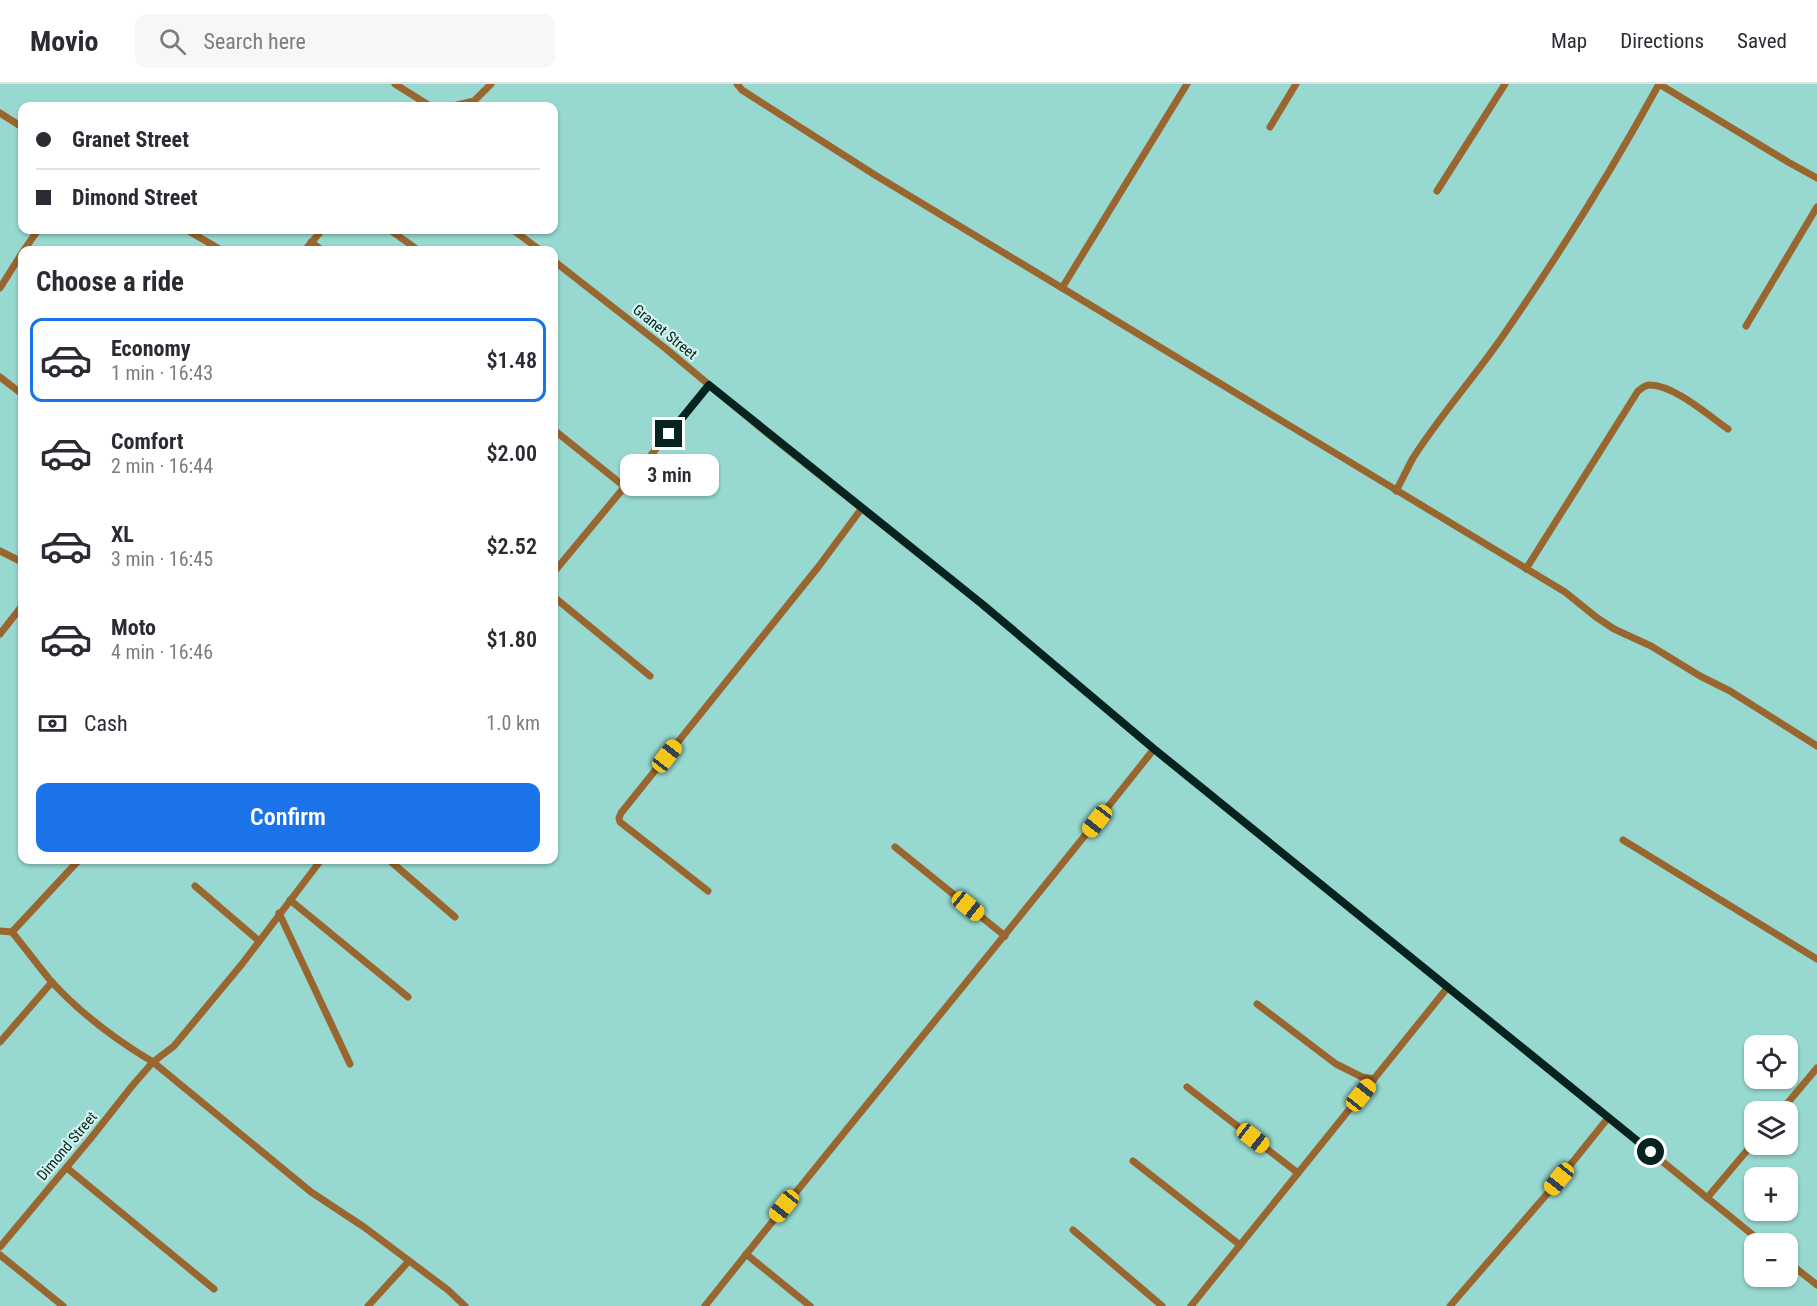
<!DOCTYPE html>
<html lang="en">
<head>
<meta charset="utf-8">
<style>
  :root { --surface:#fff; --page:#f7f7f7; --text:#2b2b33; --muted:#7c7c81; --line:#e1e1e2; --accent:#1a73e8 }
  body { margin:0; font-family:"Roboto Condensed",sans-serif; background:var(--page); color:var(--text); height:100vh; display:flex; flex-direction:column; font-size:22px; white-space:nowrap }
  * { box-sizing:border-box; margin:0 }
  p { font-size:20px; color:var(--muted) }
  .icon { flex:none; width:33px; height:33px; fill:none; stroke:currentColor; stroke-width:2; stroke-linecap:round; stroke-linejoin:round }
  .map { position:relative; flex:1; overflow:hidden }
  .sheet { position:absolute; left:18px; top:162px; width:540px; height:618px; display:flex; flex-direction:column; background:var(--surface); border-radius:12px; box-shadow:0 2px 4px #0004 }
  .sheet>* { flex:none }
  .top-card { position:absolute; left:18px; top:18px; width:540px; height:132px; border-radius:12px; box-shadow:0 2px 4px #0004; display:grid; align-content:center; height:132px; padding:0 18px; background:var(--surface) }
  .tools { position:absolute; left:1744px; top:951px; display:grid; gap:12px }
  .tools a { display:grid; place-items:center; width:54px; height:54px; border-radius:12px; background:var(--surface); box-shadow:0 2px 4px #0004; font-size:30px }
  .end { position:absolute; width:27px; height:27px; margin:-14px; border:8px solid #072320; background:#fff; box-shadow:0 0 0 3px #fff }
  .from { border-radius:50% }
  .bubble { position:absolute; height:42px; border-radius:12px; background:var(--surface); box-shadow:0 2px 4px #0004; font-size:20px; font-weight:600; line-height:42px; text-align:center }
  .car { position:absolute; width:18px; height:36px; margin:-18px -9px; border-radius:8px; box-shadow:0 0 4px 2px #0007; background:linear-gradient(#f5c518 24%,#345 0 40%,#f5c518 0 76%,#345 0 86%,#f5c518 0) }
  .top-card b { display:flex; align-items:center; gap:21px; height:57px; font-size:22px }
  .top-card b+b { border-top:2px solid var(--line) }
  .top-card i { width:15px; height:15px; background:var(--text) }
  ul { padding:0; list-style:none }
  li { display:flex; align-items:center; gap:18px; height:84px; margin:0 12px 9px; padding:0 6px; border:3px solid transparent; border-radius:12px }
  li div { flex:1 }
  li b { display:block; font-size:22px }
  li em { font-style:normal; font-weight:600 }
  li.selected { border-color:var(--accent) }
  li>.icon { width:54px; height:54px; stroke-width:1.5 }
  h2 { padding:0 18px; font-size:27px; line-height:72px }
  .pay { display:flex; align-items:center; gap:15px; height:66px; padding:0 18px; font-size:22px }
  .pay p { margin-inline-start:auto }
  .action { display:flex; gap:12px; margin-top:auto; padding:12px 18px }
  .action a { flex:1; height:69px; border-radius:12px; background:var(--accent); color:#fff; font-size:24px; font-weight:600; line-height:69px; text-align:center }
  header { display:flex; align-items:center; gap:36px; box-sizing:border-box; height:84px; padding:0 30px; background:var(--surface); border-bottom:2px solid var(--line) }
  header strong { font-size:28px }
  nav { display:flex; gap:33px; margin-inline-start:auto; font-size:21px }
  .search { width:420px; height:54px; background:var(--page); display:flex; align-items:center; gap:15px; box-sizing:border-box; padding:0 21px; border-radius:12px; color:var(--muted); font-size:22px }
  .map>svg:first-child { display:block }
</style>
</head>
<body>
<header>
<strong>Movio</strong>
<div class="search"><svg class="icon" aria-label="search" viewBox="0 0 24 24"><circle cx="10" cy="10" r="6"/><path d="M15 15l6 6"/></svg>Search here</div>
<nav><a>Map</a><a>Directions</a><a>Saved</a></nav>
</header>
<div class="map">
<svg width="1817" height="1222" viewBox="0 0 1817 1222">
  <rect width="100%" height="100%" fill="#97d9d0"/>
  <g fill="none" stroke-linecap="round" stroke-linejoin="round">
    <!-- street -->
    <g stroke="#99662f" stroke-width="7">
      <path d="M395,0L430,22"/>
      <path d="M737,0L742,6L875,91L1565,508L1596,533L1614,545L1651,562L1700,592L1730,607L1817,662"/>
      <path d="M453,22L474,17L491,0"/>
      <path d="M0,29L22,43"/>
      <path d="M1270,43L1296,0"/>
      <path d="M1437,107L1505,0"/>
      <path d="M187,146L221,166"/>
      <path d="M390,146L418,166"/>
      <path d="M513,146L540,166"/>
      <path d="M311,158L322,166"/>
      <path d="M24,166L38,146"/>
      <path d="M305,166L322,146"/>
      <path d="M554,177L665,264L768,350L982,520L1154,665L1764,1160"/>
      <path d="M0,204L22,169"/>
      <path d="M1062,204L1187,0"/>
      <path d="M1746,242L1817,123"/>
      <path d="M0,293L22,310"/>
      <path d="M554,346L625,403"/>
      <path d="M1396,407C1402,396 1407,385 1413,374C1439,333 1472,296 1500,256C1557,174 1611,88 1659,0L1788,78L1817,94"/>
      <path d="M0,467L22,478"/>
      <path d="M1526,485L1638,307C1642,304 1645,301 1650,301C1674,301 1709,332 1728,345"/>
      <path d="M554,488L709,301"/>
      <path d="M554,513L650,592"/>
      <path d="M0,550L22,522"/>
      <path d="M1623,756L1817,875"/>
      <path d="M895,763L1005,852"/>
      <path d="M79,776L12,848C25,864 37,880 50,896C79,928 116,956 153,978L311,1108L364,1143L448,1206L465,1222"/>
      <path d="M389,776L455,833"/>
      <path d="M195,802L259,857"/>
      <path d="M708,807L620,738L619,734L621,729L819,482L862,424"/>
      <path d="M290,816L408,913"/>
      <path d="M279,829L350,980"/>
      <path d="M0,847L12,848"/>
      <path d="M1257,920L1336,980L1362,993L1374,995"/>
      <path d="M0,958L52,898"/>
      <path d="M1187,1003L1298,1089"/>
      <path d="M1780,1028L1817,984"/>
      <path d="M1133,1077L1240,1161"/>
      <path d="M67,1084L214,1205"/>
      <path d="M1707,1114L1755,1057"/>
      <path d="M1073,1146L1162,1222"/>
      <path d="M0,1163L91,1054L132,1002L153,978L174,962L242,880L321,776"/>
      <path d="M746,1170L810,1222"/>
      <path d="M0,1171L63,1222"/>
      <path d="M1788,1178L1817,1201"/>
      <path d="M368,1222L409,1177"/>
      <path d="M705,1222C853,1035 1006,852 1154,665"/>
      <path d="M1191,1222L1448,903"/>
      <path d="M1450,1222L1547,1110L1608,1034"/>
    </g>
  </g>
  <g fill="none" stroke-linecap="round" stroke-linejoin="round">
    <!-- route -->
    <path stroke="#072320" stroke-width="8" d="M669,350L709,301L982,520L1154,665L1651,1068"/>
  </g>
  <g text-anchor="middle" stroke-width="4.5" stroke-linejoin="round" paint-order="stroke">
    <!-- street labels -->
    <g font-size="15" fill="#072320" stroke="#d3f3ee">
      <text transform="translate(665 248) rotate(39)" y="5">Granet Street</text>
      <text transform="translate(67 1062) rotate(-50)" y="5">Dimond Street</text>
    </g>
  </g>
</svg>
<div class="tools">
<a><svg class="icon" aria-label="locate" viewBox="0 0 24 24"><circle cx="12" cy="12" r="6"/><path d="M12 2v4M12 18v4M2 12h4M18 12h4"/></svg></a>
<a><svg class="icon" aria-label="layers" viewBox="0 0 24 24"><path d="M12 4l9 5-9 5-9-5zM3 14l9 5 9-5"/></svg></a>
<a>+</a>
<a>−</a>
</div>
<i class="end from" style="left:1651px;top:1068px"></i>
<i class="end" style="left:669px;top:350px"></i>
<div class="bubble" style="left:620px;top:370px;width:99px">3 min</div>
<i class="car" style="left:667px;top:672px;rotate:38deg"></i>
<i class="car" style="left:1097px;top:737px;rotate:218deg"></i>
<i class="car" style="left:968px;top:822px;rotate:129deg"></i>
<i class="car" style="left:1361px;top:1011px;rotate:39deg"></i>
<i class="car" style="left:1253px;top:1054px;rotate:128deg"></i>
<i class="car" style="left:1559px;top:1095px;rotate:219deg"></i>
<i class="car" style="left:784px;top:1122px;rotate:219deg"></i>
<div class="top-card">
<b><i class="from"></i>Granet Street</b>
<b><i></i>Dimond Street</b>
</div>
<section class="sheet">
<h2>Choose a ride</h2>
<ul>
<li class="selected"><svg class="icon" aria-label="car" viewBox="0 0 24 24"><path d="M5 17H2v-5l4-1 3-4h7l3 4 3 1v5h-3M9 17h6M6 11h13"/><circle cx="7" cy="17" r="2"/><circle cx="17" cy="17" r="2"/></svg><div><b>Economy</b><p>1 min · 16:43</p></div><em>$1.48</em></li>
<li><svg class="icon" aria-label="car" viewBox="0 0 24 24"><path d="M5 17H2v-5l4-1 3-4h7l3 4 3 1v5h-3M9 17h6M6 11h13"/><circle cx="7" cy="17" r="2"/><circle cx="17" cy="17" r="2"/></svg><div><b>Comfort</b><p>2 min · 16:44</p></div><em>$2.00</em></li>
<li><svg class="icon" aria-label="car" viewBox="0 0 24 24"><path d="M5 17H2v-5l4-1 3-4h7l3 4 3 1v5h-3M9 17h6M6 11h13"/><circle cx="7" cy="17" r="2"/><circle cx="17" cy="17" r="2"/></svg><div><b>XL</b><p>3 min · 16:45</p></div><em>$2.52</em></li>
<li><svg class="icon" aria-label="car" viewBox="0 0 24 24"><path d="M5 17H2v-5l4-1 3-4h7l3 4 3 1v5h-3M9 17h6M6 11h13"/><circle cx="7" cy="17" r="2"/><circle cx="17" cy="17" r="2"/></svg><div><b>Moto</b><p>4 min · 16:46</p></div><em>$1.80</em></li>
</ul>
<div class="pay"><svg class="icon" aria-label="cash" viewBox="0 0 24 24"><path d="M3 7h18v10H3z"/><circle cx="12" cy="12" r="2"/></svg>Cash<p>1.0 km</p></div>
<div class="action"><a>Confirm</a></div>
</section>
</div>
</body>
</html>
